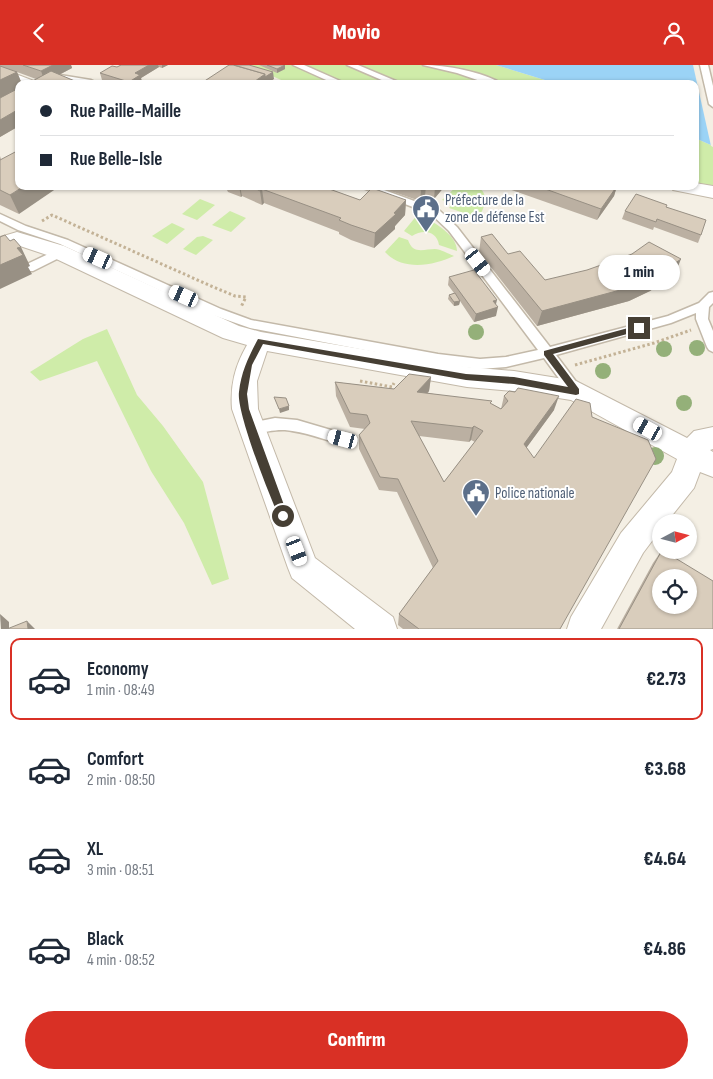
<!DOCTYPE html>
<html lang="en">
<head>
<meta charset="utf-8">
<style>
  :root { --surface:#fff; --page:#f6f6f7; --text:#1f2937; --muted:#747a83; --line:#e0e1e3; --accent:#d93025 }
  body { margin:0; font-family:"Sofia Sans Condensed",sans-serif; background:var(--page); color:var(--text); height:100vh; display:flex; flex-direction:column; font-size:19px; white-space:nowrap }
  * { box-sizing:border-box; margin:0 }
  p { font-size:16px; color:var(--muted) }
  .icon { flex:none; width:28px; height:28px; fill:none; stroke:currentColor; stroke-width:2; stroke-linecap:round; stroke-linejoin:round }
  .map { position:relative; height:564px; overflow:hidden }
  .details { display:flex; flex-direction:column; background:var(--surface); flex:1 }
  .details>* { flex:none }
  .guide { position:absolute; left:15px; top:15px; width:684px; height:110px; border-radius:10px; box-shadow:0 1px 4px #0004; display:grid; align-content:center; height:110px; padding:0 25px; background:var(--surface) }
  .needle { width:32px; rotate:83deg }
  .controls { position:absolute; left:652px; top:449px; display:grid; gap:10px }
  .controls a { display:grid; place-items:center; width:45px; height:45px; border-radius:50%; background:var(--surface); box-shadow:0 1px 4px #0004; font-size:25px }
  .end { position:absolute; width:22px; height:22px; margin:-11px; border:6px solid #463f34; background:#fff; box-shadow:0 0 0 2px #fff }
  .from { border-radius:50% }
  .bubble { position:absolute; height:35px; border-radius:18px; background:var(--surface); box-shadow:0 1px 4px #0004; font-size:16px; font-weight:800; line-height:35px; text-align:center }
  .car { position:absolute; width:15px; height:30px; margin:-15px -8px; border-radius:6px; box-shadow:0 0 4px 1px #0007; background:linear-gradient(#fff 24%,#345 0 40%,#fff 0 76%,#345 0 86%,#fff 0) }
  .guide b { display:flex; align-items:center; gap:18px; height:48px; font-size:19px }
  .guide b+b { border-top:1px solid var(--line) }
  .guide i { width:12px; height:12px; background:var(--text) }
  ul { padding:9px 0 0; list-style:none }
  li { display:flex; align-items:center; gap:15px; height:82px; margin:0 10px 8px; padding:0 15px; border:2px solid transparent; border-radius:10px }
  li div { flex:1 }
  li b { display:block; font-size:19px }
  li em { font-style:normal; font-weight:800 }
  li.selected { border-color:var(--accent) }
  li>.icon { width:45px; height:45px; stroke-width:1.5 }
  .primary-button { display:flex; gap:10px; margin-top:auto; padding:10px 25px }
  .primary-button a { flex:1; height:58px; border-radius:30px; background:var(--accent); color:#fff; font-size:20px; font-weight:800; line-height:58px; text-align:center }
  header { display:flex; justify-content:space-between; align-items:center; height:65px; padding:0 25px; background:var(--accent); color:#fff; font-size:22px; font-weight:800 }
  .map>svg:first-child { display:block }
</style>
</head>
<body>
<header><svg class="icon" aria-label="back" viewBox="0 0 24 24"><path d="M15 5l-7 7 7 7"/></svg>Movio<svg class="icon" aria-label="person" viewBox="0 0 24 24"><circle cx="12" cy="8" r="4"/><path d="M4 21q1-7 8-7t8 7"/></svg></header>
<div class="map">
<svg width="713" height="564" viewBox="0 0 713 564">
  <rect width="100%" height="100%" fill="#f4efe4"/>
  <!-- green -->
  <g fill="#cfeca9">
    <path d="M248,0H496L558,19H290Z"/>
    <path d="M695,73L713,81V127L695,121Z"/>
    <path d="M457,121C462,121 469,120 474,121C490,125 486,142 479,151L476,152L449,143L453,138L442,135Z"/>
    <path d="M200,134L215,140L197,155L182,149Z"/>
    <path d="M230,146L246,153L231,167L212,160Z"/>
    <path d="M418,149C432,156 457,169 457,186L439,180C437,166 423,164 412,171L404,166Z"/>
    <path d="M172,158L185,164L167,179L152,171Z"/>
    <path d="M203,171L213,175L196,190L183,184L197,172Z"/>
    <path d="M399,172L408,175C413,190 424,184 435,184C440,184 449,189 454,191C433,201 402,206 385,187Z"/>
    <path d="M107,264L137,330L163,361L203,417L229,514L212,520L184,458L151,406L97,296L40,316L30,307L83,274Z"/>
  </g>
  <!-- water -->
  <path fill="#9bd3f6" d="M496,0H713V81L695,73V19H558Z"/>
  <!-- pier -->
  <path fill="#f4efe4" d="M693,0H713V82L711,81Z"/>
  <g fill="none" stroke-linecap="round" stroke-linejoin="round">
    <defs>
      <g id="service">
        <path d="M293,0H304L347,19H335Z"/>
        <path d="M347,0H358L403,19H391Z"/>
        <path d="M423,0C445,0 484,7 502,19H489L457,8Z"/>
        <path d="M700,0H708L713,21V42L709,39Z"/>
        <path d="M60,10L91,15L95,17L87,19L63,14H60Z"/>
        <path d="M358,121H373L439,145L457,162L550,282L668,251L699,238L709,228L713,227V238L709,242L708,254L713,266V287L709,285L707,282L696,254V248L671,258L556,290L583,326L581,330L576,331L571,330L544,293L506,302L480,304L438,299L250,263L213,250L60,179L18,165L0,156V149L26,161L68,175L221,244L251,255L438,289L480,294L506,292L538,285L449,166L431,149Z"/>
        <path d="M59,184L63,185L64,188L63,191L33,206H25L23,203L25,200Z"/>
        <path d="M275,353L297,355L348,370L350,374L348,378L343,380C324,374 305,367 285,365C273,364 256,370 246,367L244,363L246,359Z"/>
      </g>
      <g id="minor">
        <path d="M0,3L34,16L37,19H19V20L0,13Z"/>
        <path d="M695,118L713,121V133L673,125L671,121H695Z"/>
        <path d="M17,167L64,181L239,261L261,267L467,302L514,306L576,316L687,373L694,366L713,362V384L710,385L713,387V412L700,407L694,423L666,458H661V464L643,488L601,564H567L571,552L621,468L672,407L677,394L571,335L514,326L467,322L267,286L257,316L258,344L315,493L393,552L397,564H355L292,513L288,503L232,344C230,320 235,301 247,280L223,273L50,191L17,180L0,186V172Z"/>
      </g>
    </defs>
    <!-- service casing -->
    <use href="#service" stroke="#c3b9a9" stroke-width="3"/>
    <!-- minor casing -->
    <use href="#minor" stroke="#c3b9a9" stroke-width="2"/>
    <!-- path -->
    <g stroke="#c3b296" stroke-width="3" stroke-dasharray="2.5 2.5" stroke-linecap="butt">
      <path d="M42,156L52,150L211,221L235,231L246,232L241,242"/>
      <path d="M575,300L654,278L691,265"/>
      <path d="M360,316L392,322L394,318"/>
    </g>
    <!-- service -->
    <use href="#service" fill="#fff" fill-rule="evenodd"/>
    <!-- minor -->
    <use href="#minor" fill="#fff" fill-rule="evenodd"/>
  </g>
  <!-- trees -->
  <g fill="#94b079">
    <circle cx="476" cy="267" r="8"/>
    <circle cx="697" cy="283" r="8"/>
    <circle cx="664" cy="284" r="8"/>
    <circle cx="603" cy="306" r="8"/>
    <circle cx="684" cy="338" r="8"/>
    <circle cx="655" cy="391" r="9"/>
  </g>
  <!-- wall -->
  <g fill="#bbb0a2" fill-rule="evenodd">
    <path d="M0,0H71L72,3L59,10L36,14L17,7L22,19H19V61L0,72Z"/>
    <path d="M121,0H168L162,3L159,2L141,13L142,17L139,19H113L102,15L100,8L117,2Z"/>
    <path d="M259,0H285V4L277,8Z"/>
    <path d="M0,91L19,149L0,140Z"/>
    <path d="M214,121H321L360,135H406L405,150L395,161V164L374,183L351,175L339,169V167L264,138L262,140L242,131L241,132L228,127L227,125Z"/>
    <path d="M376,121H445L434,134L425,131L420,136Z"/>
    <path d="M506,121H617L614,131L597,155L506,123Z"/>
    <path d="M666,142L701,170L698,178L654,162L653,165L622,154L625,146Z"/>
    <path d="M481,172L508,189L545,215L675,209L650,226L629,236L537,261L479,187Z"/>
    <path d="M449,212L496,240V251L474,257L460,236L459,240L454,241L448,234L449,230L454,228L448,220Z"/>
    <path d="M431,312L429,326L428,328L492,339L501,344L504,331L554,345L526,383L560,564H403L398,560L399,549L433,503L397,427L379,425L359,384V370L365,364L350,362L336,331L335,317L394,324ZM419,371L469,377L471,375L475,377L444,417Z"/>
    <path d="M662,485L713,564H617L653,498Z"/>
  </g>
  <!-- shaded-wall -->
  <g fill="#989084">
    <path d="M53,0H71L72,3L45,17L41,6Z"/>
    <path d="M149,0H158L159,2L141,13L142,17L139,19H129V17L135,8Z"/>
    <path d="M162,0H168L162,3Z"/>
    <path d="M285,0V4L277,8V4Z"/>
    <path d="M17,7L22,19H19V27L0,37V15Z"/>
    <path d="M273,7L274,14L267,19H251L265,9Z"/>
    <path d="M19,44V61L0,72V55Z"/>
    <path d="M24,121H60L19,149L10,130Z"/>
    <path d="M239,121H240L242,131L241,132Z"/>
    <path d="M424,121H426L425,131L420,136L421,125Z"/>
    <path d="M436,121H445L434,134L435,122Z"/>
    <path d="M617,121L614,131L597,155L601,144Z"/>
    <path d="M262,124L264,138L262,140L260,126Z"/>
    <path d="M406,135L405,150L395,161V164L374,183L375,168Z"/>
    <path d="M21,182L30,201L28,202L32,209L0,224V200L17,183Z"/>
    <path d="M681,194L675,209L650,226L629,236L537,261L542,246Z"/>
    <path d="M497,235L495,243L498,242L496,251L474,257L476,249L493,236Z"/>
    <path d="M460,236L459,240L454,241V237Z"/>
    <path d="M431,312L429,326L415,341L417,327Z"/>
    <path d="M559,331L554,345L519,393L524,379Z"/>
    <path d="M289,341V345L280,348L279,344Z"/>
    <path d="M474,361L471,375L469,377L472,363Z"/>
    <path d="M0,549L9,557V564H1Z"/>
    <path d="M27,556L35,564H28Z"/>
  </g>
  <!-- building -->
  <g fill="#d9cdbc" stroke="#989084" fill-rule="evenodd">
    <path d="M23,0H53L41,6Z"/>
    <path d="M121,0H149L135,8L140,10L129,17L100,8L112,1L117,2Z"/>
    <path d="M229,0H233L265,9L251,19H200Z"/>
    <path d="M234,0H249L273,7L265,12V9Z"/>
    <path d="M267,0H285L277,4Z"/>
    <path d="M0,1L17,7L0,15Z"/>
    <path d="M51,6L82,19H27Z"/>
    <path d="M19,23V44L0,55V33Z"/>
    <path d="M17,86H19V121H24L10,130L0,125V95Z"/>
    <path d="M251,121H321L360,135L372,123L406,135L394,148L396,149L375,168L351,160L339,155L341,153L262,124L260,126Z"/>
    <path d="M411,121H424L421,125Z"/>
    <path d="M537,121H617L601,144Z"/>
    <path d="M636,129L667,140L666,142L706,155L701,170L657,154L656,157L625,146Z"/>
    <path d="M492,169L508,189L520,186L545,215L587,205L632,189L649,177L681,194L657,211L635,221L542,246L481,172Z"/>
    <path d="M5,170L10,176L14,174L21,182L17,183L23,190L0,200V172Z"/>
    <path d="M474,205L497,235L493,236L498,242L476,249L449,212Z"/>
    <path d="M455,228L460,236L454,237L449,230Z"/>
    <path d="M409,309L431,312L417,327L492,336L490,338L501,344L508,336L504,331L509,326L515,327L518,323L559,331L524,379L534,393L576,334L590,338L592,352L648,375L656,394L560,564H419L399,549L438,496L398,414L380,412L359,370L370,358L367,350L350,348L335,317L394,324ZM411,356L472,363L474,361L483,366L444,417Z"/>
    <path d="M274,332L286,333L289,341L279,344Z"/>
    <path d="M662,485L713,516V564H619ZM661,512H689V540H661Z"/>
    <path d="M27,556L28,564H7Z"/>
  </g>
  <!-- route -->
  <path fill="#463f34" d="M639,260L642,261V265L553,289L579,324V329L576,330L514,319L466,315L263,279L252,300L247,329L249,344L288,451L283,455L280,454C270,432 236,347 239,327C241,307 249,291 258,274L466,309L514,312L568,322L544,290V286Z"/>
  <!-- icons -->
  <defs>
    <symbol id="civic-pin" viewBox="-11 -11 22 30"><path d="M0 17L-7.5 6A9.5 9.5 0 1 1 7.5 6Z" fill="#5c6f8a" stroke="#fff"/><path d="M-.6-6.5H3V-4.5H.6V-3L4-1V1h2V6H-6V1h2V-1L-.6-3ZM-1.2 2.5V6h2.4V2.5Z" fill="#fff"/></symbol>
  </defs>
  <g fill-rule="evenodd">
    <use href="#civic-pin" x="410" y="128" width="32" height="43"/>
    <use href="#civic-pin" x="460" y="412" width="32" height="43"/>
  </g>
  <g text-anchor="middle" stroke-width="4" stroke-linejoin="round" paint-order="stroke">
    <!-- service labels -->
    <g font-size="15" fill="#4e5e75" stroke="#fff" text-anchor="start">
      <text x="445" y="140">Préfecture de la<tspan x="445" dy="17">zone de défense Est</tspan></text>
      <text x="495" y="433">Police nationale</text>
    </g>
  </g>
</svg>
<div class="controls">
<a><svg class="needle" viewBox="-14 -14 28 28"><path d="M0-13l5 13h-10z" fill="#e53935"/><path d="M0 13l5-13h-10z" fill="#747a83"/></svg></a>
<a><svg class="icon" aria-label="locate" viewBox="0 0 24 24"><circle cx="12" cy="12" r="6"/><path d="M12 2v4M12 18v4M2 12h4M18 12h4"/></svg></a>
</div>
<i class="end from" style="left:283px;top:451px"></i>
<i class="end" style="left:639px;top:263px"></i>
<div class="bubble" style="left:598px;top:190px;width:82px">1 min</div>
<i class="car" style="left:98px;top:193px;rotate:294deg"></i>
<i class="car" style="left:478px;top:197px;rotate:142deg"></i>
<i class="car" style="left:184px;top:231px;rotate:294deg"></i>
<i class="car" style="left:648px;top:364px;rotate:299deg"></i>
<i class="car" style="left:343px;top:374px;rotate:285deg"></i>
<i class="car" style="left:297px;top:486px;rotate:159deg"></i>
<div class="guide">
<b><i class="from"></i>Rue Paille-Maille</b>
<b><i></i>Rue Belle-Isle</b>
</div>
</div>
<section class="details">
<ul>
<li class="selected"><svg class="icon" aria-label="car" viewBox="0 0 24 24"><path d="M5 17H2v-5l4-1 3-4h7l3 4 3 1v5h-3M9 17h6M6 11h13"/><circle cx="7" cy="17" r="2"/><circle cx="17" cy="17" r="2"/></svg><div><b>Economy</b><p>1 min · 08:49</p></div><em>€2.73</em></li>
<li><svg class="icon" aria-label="car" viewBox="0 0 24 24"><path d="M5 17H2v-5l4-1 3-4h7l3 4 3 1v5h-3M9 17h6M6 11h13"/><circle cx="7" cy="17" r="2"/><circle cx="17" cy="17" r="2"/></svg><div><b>Comfort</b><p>2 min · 08:50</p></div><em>€3.68</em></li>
<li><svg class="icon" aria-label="car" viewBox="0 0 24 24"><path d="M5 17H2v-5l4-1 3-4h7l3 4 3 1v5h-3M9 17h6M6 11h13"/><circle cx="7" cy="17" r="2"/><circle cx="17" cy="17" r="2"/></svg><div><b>XL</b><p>3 min · 08:51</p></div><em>€4.64</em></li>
<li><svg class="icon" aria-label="car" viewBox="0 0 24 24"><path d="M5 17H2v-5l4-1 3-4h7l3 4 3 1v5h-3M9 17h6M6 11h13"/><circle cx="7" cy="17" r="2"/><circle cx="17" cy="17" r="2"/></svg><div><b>Black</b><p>4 min · 08:52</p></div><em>€4.86</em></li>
</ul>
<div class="primary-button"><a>Confirm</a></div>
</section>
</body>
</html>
